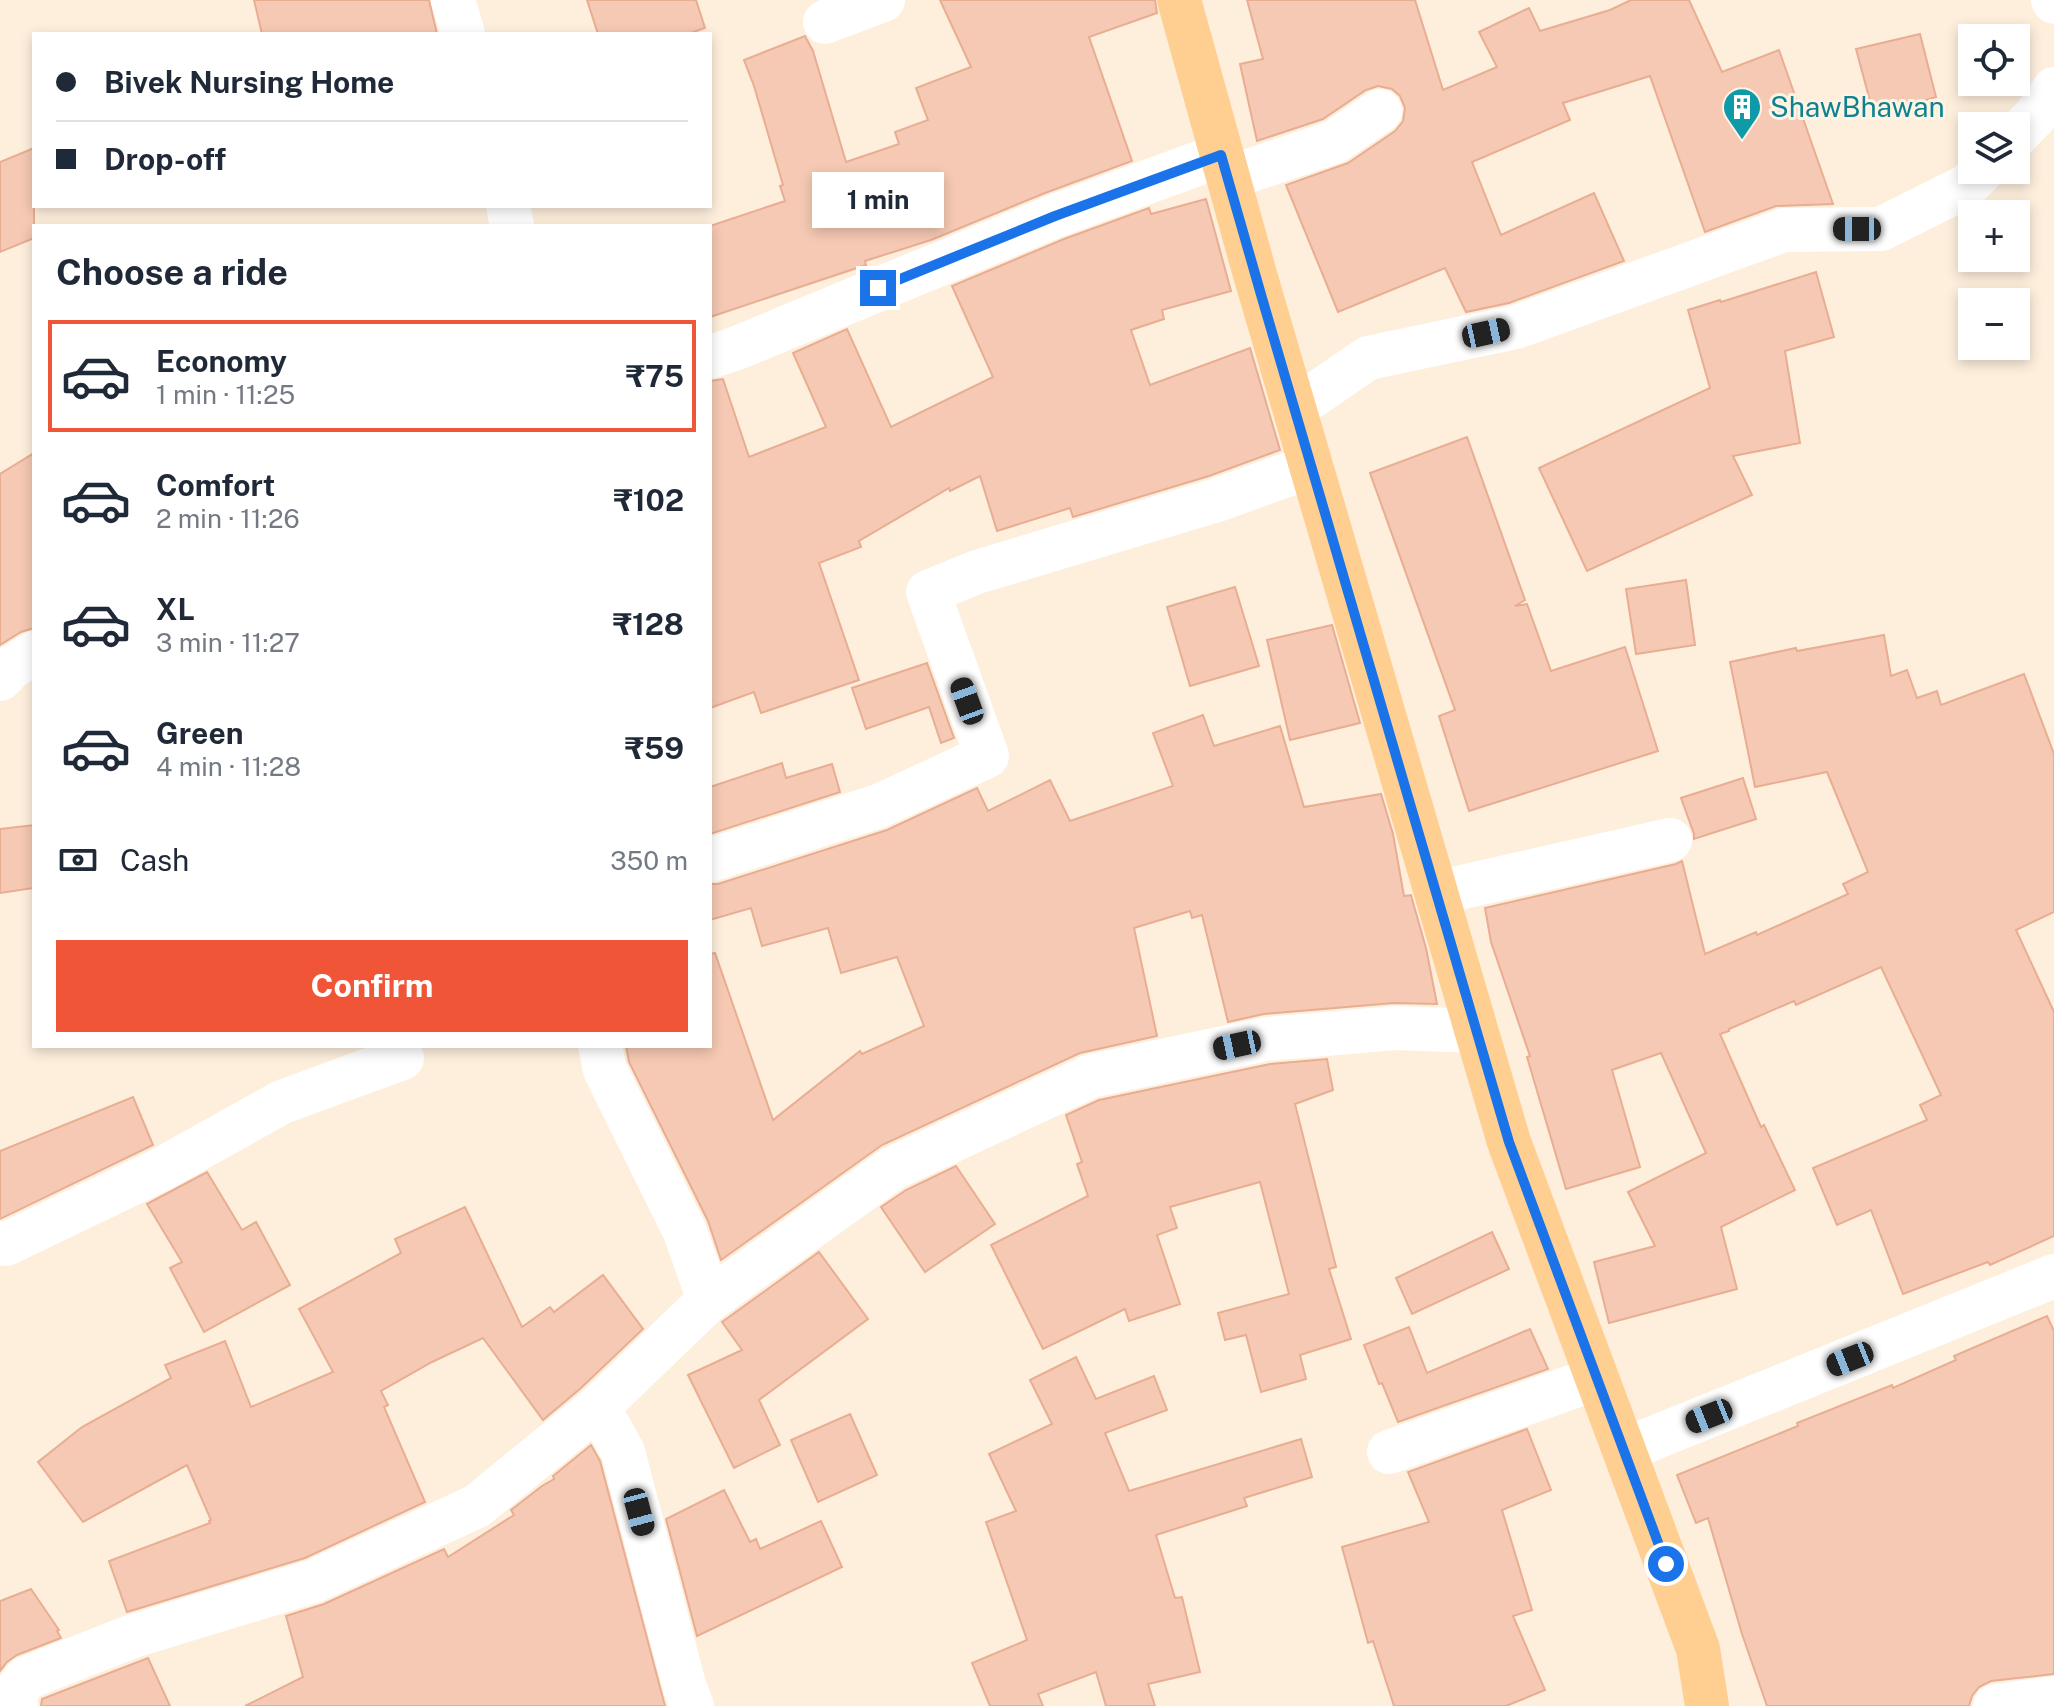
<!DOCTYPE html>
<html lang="en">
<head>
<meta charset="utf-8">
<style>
  :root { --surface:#fff; --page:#f2f2f3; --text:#1f2937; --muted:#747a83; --line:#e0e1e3; --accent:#f15538 }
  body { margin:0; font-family:"Public Sans",sans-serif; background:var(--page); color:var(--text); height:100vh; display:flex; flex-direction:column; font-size:30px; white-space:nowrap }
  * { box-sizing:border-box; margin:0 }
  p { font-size:26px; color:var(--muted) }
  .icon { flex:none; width:44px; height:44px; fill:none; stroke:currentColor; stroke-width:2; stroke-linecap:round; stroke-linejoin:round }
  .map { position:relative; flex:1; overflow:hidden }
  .side { position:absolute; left:32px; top:224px; width:680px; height:824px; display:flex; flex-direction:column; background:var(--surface); border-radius:0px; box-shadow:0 4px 12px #0003 }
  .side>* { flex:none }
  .top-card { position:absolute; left:32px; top:32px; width:680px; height:176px; border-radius:0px; box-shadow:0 4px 12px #0003; display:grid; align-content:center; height:176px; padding:0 24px; background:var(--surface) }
  .fabs { position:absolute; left:1958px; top:24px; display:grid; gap:16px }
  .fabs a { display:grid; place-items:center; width:72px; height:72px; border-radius:0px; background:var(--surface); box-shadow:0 4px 12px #0003; font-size:40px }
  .end { position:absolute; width:36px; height:36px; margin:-18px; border:10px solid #1a73e8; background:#fff; box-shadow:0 0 0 4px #fff }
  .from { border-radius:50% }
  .bubble { position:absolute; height:56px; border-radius:0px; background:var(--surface); box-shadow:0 4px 12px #0003; font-size:26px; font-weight:700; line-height:56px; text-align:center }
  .car { position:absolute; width:24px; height:48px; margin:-24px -12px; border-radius:10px; box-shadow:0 0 6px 2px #0007; background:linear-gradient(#222 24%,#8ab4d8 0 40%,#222 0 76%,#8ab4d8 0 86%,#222 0) }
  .top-card b { display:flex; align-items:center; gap:28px; height:76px; font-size:30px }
  .top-card b+b { border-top:2px solid var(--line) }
  .top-card i { width:20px; height:20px; background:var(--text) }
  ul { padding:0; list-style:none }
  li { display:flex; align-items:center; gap:24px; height:112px; margin:0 16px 12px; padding:0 8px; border:4px solid transparent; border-radius:0px }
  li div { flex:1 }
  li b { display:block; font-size:30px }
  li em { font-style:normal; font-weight:700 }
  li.current { border-color:var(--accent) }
  li>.icon { width:72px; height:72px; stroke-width:1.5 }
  h2 { padding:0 24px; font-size:36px; line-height:96px }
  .pay { display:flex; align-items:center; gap:20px; height:88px; padding:0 24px; font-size:30px }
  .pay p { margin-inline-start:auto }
  .primary-button { display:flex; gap:16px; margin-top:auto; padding:16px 24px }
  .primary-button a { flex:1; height:92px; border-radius:0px; background:var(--accent); color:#fff; font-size:32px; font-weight:700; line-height:92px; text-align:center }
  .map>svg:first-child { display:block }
</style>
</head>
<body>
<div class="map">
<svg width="2054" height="1706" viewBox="0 0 2054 1706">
  <rect width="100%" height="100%" fill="#feefdd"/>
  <!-- building -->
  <g fill="#f5c9b3" stroke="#e9ad92" stroke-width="2">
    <path d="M254,0H429L437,34H262Z"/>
    <path d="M587,0H696L705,28L688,34H598Z"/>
    <path d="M940,0H1155L1157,13L1089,37L1132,161L1045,193L931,240L865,261L866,265L710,317V226L785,201L780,186L783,185L754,86L744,60L805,36L813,51L846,162L899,144L895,132L928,120L916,88L971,67Z"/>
    <path d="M1247,0H1415L1443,90L1497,67L1479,32L1529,8L1540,31L1610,10L1631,0H1689L1722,72L1779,50L1833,204L1776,206L1705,232L1650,76L1563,103L1570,120L1472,162L1501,235L1594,193L1624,261L1509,303L1466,312L1445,268L1338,312L1286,185L1348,163L1395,131L1403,121L1405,108L1400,96L1392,89L1378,86L1366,90L1323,119L1257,141L1240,64L1263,59Z"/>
    <path d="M1920,34L1936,97L1874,116L1856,49Z"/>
    <path d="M34,148V238L0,252V162Z"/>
    <path d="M1206,199L1231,291L1162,310L1164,319L1131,330L1150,385L1250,348L1280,450L1209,476L1073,517L1070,508L997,531L980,476L950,491L949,488L859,541L861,547L819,563L859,680L761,713L754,692L710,708V381L723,379L749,457L826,427L793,353L847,329L891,427L993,377L952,286L1064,239L1149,208L1151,214Z"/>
    <path d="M1816,272L1834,337L1785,351L1800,443L1733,456L1752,495L1587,571L1539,468L1710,388L1688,310L1720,300L1721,302Z"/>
    <path d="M1467,437L1525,600L1515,606L1527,604L1551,671L1625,647L1658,751L1469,811L1439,716L1455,710L1370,473Z"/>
    <path d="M34,453V628L21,632L0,645V474Z"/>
    <path d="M1686,580L1695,645L1636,654L1626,589Z"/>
    <path d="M1235,587L1259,666L1190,686L1167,607Z"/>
    <path d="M1332,625L1360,723L1290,740L1267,640Z"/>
    <path d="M1884,635L1891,676L1907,670L1917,698L1937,691L1941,705L2024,674L2054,754V912L2016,930L2054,1012V1236L1990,1265L1988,1262L1903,1294L1871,1210L1837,1225L1813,1168L1927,1120L1920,1105L1941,1095L1881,967L1796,1005L1794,1001L1729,1029V1031L1720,1034L1761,1127L1764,1125L1795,1190L1721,1227L1737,1289L1609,1323L1594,1262L1655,1246L1628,1192L1706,1153L1661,1053L1612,1070L1640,1167L1566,1189L1527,1057L1530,1056L1491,942L1485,908L1676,864L1682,861L1705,954L1756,932L1757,935L1848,894L1843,884L1868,872L1827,772L1755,787L1730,662L1796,648L1797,651Z"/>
    <path d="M927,663L954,738L941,743L929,707L866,729L852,688Z"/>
    <path d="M1203,715L1214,746L1280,726L1304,807L1381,794L1393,834L1404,896L1411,895L1412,899L1426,948L1437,1004L1394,1003L1264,1014L1228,1022L1202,915L1192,918L1190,911L1134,928L1157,1036L1080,1053L882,1145L721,1260L708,1221L629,1062L626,1046H710V954L715,953L773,1120L860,1051L862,1054L924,1026L897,957L841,973L828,928L762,946L751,908L710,920V884H718L887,830L977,788L988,811L1050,780L1070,821L1173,786L1153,733Z"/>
    <path d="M782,763L786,778L832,764L840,792L710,834V787Z"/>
    <path d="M1743,778L1756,819L1694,839V834L1681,798Z"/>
    <path d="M34,825V888L0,893V829Z"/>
    <path d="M1327,1059L1333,1090L1295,1104L1336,1267L1329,1269L1351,1339L1300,1355L1306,1379L1261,1392L1246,1335L1225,1340L1218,1313L1289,1294L1260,1182L1170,1207L1177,1228L1157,1235L1180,1304L1129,1321L1125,1309L1043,1349L991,1245L1088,1196L1077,1164L1082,1162L1066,1115L1099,1100L1270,1064Z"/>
    <path d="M133,1097L153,1145L0,1219V1151Z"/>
    <path d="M956,1166L995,1224L925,1272L881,1207L906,1190Z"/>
    <path d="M207,1172L242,1230L256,1222L290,1285L204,1332L170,1268L182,1262L147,1204Z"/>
    <path d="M465,1207L522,1327L550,1307L554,1312L603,1275L643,1329L581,1388L543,1420L483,1338L432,1362L381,1391L388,1405L384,1407L425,1502L305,1558L127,1612L109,1561L210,1523L209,1521L211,1520L187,1465L83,1522L38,1462L82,1427L171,1378L165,1365L225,1341L251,1407L333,1372L299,1309L401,1253L395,1239Z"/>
    <path d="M1492,1232L1509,1269L1412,1314L1396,1278Z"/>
    <path d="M819,1252L868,1319L759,1400L780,1445L734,1468L688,1375L742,1350L722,1322Z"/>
    <path d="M2047,1316L2054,1331V1674L1991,1681L1979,1687L1972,1696L1969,1706H1767L1742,1634L1708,1518L1696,1523L1677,1475L1798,1426L1797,1423L1892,1385L1893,1388L1956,1360L1954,1356Z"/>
    <path d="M1409,1327L1427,1373L1530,1329L1548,1369L1398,1422L1382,1383L1379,1384L1364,1345Z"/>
    <path d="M1076,1357L1096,1399L1154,1376L1167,1410L1105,1433L1129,1491L1301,1439L1312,1477L1244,1498L1247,1506L1156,1535L1175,1598L1182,1597L1200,1672L1148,1684L1155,1706H1106L1096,1672L1038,1694L1043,1706H990L972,1663L1027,1640L986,1522L1016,1511L989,1454L1052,1424L1030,1380Z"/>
    <path d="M850,1414L877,1475L818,1502L791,1440Z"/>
    <path d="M1527,1429L1551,1490L1502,1510L1532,1610L1513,1616L1545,1690L1506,1706H1394L1373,1641L1368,1643L1342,1547L1429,1522L1408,1472Z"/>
    <path d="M591,1445L600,1461L665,1706H245L303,1677L286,1616L324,1604L444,1549L448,1557L514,1515L511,1510L542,1486L554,1479L553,1476Z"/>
    <path d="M724,1490L750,1542L756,1539L760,1549L821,1521L842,1567L697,1636L666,1519Z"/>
    <path d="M31,1589L59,1630L57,1631L61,1638L17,1655L7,1662L0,1671V1601Z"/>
    <path d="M148,1658L170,1706H41L42,1699Z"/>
  </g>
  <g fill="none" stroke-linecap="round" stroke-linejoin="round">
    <!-- minor -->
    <g stroke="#fff" stroke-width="44">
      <path d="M453,0L463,34"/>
      <path d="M2053,0L2054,2"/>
      <path d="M825,22L883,0"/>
      <path d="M2016,136L2036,115L2054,89"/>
      <path d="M1228,178L1334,142L1380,111"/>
      <path d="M508,206L512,226"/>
      <path d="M710,357L737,348L1055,216L1221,155"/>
      <path d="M1294,409L1368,358L1516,327L1784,230L1881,229L1967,186L1983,170"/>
      <path d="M0,679L13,666L34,653"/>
      <path d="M710,860L879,806L987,756L928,592L977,572L1217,500L1311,466"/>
      <path d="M1436,893L1670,840"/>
      <path d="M600,1046L605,1070L685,1232L709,1300"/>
      <path d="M0,1243L6,1244L160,1170L282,1102L402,1058"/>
      <path d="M598,1407L623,1452L684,1685L692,1706"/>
      <path d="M1624,1450L2054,1276"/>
      <path d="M1389,1452L1597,1378"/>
      <path d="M16,1706V1691L26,1678L133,1636L314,1581L477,1506L598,1407L709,1300L893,1168L1091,1076L1266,1039L1396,1028L1477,1031"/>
      <path d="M1995,1706L2054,1698"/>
    </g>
    <!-- major -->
    <path stroke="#ffcf92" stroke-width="44" d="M1179,0L1254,271L1509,1142L1698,1649L1707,1706"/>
  </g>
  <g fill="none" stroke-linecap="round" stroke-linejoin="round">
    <!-- route -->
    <path stroke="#1a73e8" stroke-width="10" d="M878,288L1055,216L1221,155L1262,298L1509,1142L1666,1564"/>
  </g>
  <!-- icons -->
  <defs>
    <symbol id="building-pin" viewBox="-11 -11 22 30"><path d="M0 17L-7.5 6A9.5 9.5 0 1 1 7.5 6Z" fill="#0f9aa8" stroke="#fff3e4"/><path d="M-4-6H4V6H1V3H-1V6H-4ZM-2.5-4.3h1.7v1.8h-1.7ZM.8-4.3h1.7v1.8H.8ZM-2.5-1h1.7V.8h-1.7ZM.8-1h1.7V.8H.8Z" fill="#fff"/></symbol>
  </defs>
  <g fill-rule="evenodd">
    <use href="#building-pin" x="1720" y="85" width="44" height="60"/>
  </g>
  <g text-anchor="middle" stroke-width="6" stroke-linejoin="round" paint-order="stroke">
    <!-- culture labels -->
    <g font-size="28" fill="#0d838f" stroke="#fff3e4" text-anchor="start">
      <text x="1770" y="117">ShawBhawan</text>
    </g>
  </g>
</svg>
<div class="fabs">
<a><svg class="icon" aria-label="locate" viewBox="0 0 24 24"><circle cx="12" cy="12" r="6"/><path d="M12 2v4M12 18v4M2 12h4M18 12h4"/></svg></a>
<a><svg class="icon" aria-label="layers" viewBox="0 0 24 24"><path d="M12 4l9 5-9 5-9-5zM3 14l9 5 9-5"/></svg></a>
<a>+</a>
<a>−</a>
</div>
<i class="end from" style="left:1666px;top:1564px"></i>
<i class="end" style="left:878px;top:288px"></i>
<div class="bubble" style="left:812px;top:172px;width:132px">1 min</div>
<i class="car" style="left:1857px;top:229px;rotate:270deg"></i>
<i class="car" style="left:1486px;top:333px;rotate:78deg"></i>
<i class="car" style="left:967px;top:701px;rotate:340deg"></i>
<i class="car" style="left:1237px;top:1045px;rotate:258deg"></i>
<i class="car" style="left:1850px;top:1359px;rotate:248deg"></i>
<i class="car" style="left:1709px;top:1416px;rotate:248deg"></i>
<i class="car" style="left:639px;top:1512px;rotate:165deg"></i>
<div class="top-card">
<b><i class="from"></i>Bivek Nursing Home</b>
<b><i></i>Drop-off</b>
</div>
<section class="side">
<h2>Choose a ride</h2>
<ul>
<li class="current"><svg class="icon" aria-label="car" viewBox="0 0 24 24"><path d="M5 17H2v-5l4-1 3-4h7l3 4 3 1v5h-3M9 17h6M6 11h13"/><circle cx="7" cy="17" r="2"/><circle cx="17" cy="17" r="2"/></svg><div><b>Economy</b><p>1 min · 11:25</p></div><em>₹75</em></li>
<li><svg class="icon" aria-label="car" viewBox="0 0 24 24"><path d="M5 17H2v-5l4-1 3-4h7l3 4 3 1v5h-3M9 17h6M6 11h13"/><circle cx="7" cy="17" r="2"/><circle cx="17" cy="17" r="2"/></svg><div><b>Comfort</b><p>2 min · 11:26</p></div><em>₹102</em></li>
<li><svg class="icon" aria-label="car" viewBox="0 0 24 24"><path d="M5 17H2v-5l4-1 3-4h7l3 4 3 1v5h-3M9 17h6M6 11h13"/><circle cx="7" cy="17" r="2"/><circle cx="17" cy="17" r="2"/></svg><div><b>XL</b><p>3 min · 11:27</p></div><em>₹128</em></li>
<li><svg class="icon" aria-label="car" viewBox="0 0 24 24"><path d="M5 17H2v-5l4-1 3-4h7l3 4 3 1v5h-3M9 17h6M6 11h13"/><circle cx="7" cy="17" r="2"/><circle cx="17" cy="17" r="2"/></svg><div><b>Green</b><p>4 min · 11:28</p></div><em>₹59</em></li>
</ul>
<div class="pay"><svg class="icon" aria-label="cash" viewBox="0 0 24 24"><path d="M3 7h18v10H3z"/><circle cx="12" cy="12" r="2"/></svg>Cash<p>350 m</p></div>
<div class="primary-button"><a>Confirm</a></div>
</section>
</div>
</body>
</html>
